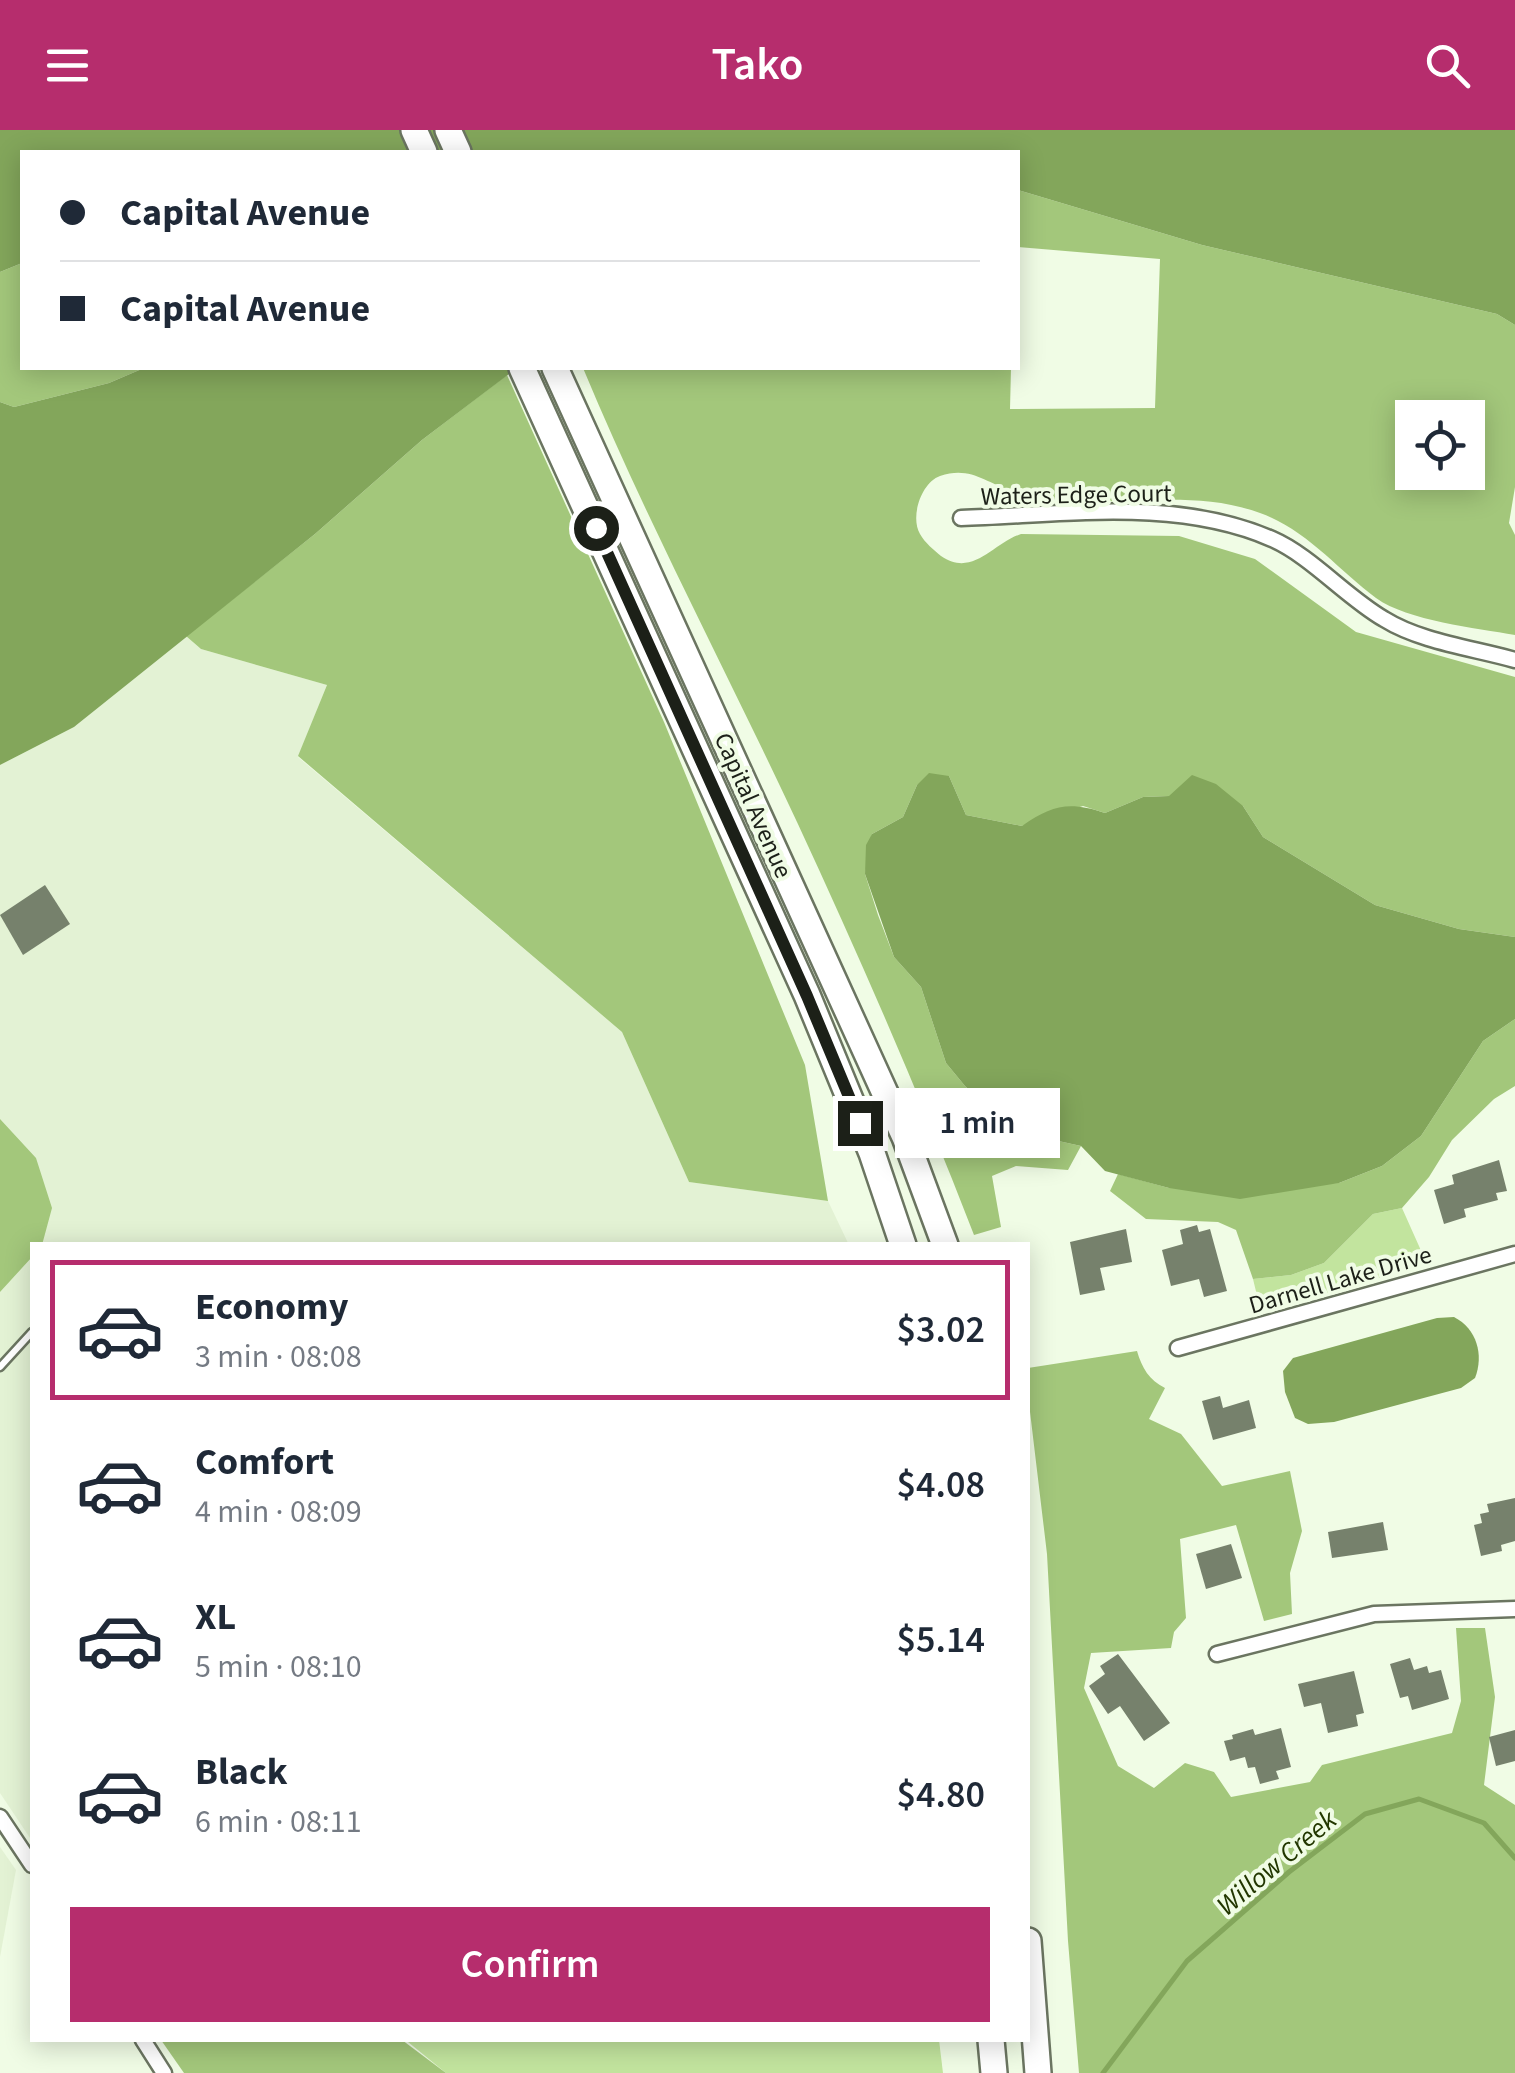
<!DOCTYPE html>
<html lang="en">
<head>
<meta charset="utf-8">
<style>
  :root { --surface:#fff; --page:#f6f6f7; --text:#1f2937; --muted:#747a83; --line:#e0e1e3; --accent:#b62d6d }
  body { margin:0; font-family:"Source Sans 3",sans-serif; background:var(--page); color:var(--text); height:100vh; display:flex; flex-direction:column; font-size:38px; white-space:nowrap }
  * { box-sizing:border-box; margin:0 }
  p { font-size:32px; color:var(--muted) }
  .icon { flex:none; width:55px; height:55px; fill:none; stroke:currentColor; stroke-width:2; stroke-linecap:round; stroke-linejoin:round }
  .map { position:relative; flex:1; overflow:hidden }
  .sheet { position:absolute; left:30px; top:1112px; width:1000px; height:800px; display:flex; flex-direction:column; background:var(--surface); border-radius:0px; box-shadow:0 5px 25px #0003 }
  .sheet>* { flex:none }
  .top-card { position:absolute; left:20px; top:20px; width:1000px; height:220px; border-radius:0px; box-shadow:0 5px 25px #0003; display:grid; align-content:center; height:220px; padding:0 40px; background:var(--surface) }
  .fabs { position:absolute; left:1395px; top:270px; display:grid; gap:20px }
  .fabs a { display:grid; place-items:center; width:90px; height:90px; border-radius:0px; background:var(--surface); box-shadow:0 5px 25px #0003; font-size:50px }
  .end { position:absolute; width:45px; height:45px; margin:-22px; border:12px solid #1c2018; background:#fff; box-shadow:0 0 0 5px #fff }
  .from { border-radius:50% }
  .bubble { position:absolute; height:70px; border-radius:0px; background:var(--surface); box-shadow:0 5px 25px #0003; font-size:32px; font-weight:600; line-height:70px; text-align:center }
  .top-card b { display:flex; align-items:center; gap:35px; height:95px; font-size:38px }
  .top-card b+b { border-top:2px solid var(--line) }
  .top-card i { width:25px; height:25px; background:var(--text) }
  ul { padding:18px 0 0; list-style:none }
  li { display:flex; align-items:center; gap:30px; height:140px; margin:0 20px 15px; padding:0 20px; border:5px solid transparent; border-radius:0px }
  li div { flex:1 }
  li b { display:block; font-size:38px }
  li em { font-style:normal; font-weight:600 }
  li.selected { border-color:var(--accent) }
  li>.icon { width:90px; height:90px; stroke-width:1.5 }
  .primary-button { display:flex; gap:20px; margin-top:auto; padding:20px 40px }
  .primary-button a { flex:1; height:115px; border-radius:0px; background:var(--accent); color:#fff; font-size:40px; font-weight:600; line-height:115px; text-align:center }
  header { display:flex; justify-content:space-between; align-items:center; height:130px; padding:0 40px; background:var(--accent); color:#fff; font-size:45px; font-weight:600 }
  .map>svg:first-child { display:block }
</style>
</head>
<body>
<header><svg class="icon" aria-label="menu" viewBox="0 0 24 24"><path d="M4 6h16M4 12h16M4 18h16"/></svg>Tako<svg class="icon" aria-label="search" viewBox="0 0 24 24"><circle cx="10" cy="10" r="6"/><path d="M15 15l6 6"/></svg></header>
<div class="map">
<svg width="1515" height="1943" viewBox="0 0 1515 1943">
  <rect width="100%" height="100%" fill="#f0fce5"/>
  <!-- built -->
  <g fill="#e3f2d4">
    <path d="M186,506L201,519L327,555L298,627L622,902L689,1052L828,1071L849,1115H32V1711L0,1663V635L74,597Z"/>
    <path d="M0,1717L16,1740L0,1827Z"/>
  </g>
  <!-- green -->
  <g fill="#c2e49e">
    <path d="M1402,1078L1427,1134L1261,1182L1253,1149L1291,1145L1324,1133L1373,1084Z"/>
    <path d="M413,1910H939L943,1943H446L408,1912Z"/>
  </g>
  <!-- forest -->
  <g fill="#a3c77b" fill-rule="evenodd">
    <path d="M1018,60L1202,115L1497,184L1515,195V357L1509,393L1515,405V505C1476,498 1408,491 1376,468C1337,439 1307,400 1260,383C1192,358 1118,378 1049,369C1037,368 1023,365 1011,361C985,352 970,336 940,346C921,353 910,387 920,404C925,413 934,420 941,426C973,448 993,413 1021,404L1179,406L1255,429L1356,502L1515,547V807L1459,799L1375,775L1263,707L1243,676L1169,666L1143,667L1105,683L1083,676L1022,696L966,685L949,646L917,655L903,687L872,704L865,744L878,785L894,827L921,857L946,933L965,956L1000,988L1045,1008L1081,1016L1068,1040L1016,1036L992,1046L1001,1097L974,1105C920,965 860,828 797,692C726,540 647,392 583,238H1011L1010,279L1155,278L1160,129L1018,117ZM1412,288H1468V342H1412Z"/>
    <path d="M22,133V238H144L109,253L14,277L0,272V142Z"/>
    <path d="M507,245L664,592L805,935L828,1071L689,1052L622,902L298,626L327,555L201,519L186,506L315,404L422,310Z"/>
    <path d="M1515,889V956L1494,969L1452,1010L1429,1047L1402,1078L1373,1084L1324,1133L1291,1145L1253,1149L1236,1100L1218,1092L1146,1089L1110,1061L1118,1044L1169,1058L1339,1053L1382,1036L1421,1006L1483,911Z"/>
    <path d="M0,989L36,1028L52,1078L42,1115H32V1127L0,1162Z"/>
    <path d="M1137,1221C1142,1238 1149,1250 1165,1258L1149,1289L1181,1304L1222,1356L1290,1341L1302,1401L1290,1443L1292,1484L1264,1491L1236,1395L1180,1409L1186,1488L1174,1502L1171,1518L1091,1523L1084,1558L1118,1636L1154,1658L1185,1633L1214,1642L1231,1667L1310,1652L1322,1635L1452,1603L1461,1571L1456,1498H1485L1495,1567L1484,1655L1515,1675V1943H1079L1068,1811L1047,1424L1028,1265V1238Z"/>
    <path d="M161,1910H402L446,1943H184Z"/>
  </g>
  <!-- water -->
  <g fill="#83a65b">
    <path d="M0,0H1515V195L1497,184L1202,115L1018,60V22H22V133L0,142Z"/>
    <path d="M144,238H517L422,310L315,404L74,597L0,635V272L14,277L109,253Z"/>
    <path d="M929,643L949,646L966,685L1022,696C1052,675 1069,671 1105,683L1143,667L1169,666L1192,645L1216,654L1243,676L1263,707L1375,775L1459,799L1515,807V889L1483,911L1421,1006L1382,1036L1339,1053L1240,1069L1169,1058L1105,1041L1081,1016L1045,1008L1000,988L965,956L946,933L921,857L894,827L865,744L866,715L872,704L903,687L917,655Z"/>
    <path d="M1454,1187C1477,1199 1484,1225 1475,1248L1461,1258L1334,1292L1308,1294L1295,1288L1285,1262L1283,1241L1293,1228L1437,1188Z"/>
  </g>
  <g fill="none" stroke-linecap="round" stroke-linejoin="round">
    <!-- stream -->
    <path stroke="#83a65b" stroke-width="5" d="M1103,1943L1187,1831L1289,1742L1365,1684L1419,1669L1484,1693L1515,1728"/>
  </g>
  <!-- building -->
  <g fill="#76816c">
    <path d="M45,755L70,794L23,825L0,785Z"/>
    <path d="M1499,1030L1507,1061L1496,1063L1498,1070L1464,1079L1466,1087L1444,1094L1434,1060L1454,1054L1452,1045Z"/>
    <path d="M1197,1095L1199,1102L1210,1099L1227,1161L1204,1167L1199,1149L1171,1156L1162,1120L1183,1114L1180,1100Z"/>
    <path d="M1126,1099L1132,1132L1100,1138L1105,1160L1080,1165L1070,1112Z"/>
    <path d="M1220,1266L1223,1278L1249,1270L1256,1298L1213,1310L1202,1271Z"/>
    <path d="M1515,1368V1411L1501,1415L1502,1421L1481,1426L1474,1395L1482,1393L1480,1384L1489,1382L1487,1374Z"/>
    <path d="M1383,1392L1388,1420L1332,1428L1328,1402Z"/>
    <path d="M1231,1414L1242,1448L1206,1459L1196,1424Z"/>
    <path d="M1118,1524L1170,1593L1144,1611L1120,1576L1108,1584L1089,1556L1105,1544L1100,1536Z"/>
    <path d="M1410,1528L1414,1540L1427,1536L1429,1543L1441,1540L1449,1569L1412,1580L1408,1566L1400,1568L1390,1534Z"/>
    <path d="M1354,1541L1364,1583L1356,1585L1358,1596L1328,1603L1321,1573L1304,1577L1298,1554Z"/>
    <path d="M1281,1598L1291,1637L1276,1641L1279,1649L1260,1654L1255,1637L1248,1638L1245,1627L1230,1631L1224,1611L1233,1609L1232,1605L1253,1599L1255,1605Z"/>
    <path d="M1515,1600V1631L1496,1636L1489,1607Z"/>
  </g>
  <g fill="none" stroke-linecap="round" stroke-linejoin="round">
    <defs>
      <path id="lane" d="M0,1237L32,1202"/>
      <g id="street">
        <path d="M961,388C1063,385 1176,367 1272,409C1311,426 1346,467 1384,489C1421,512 1473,518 1515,530"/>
        <path d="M1178,1218L1515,1124"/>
        <path d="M1217,1524L1374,1484L1515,1479"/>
        <path d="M0,1687L32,1735"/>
        <path d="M143,1910L164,1943"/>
      </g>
      <g id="highway">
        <path d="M414,0L424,22"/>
        <path d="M448,0L458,22"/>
        <path d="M522,238L807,865L872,1023L903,1115"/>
        <path d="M555,238L905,1007L945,1115"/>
        <path d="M1028,1811L1038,1943"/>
        <path d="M991,1910L994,1943"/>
      </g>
    </defs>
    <!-- lane casing -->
    <use href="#lane" stroke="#6b7561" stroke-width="11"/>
    <!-- street casing -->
    <use href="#street" stroke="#6b7561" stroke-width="19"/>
    <!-- highway casing -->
    <use href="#highway" stroke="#6b7561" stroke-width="30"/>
    <!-- lane -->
    <use href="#lane" stroke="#fff" stroke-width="6"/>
    <!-- street -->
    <use href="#street" stroke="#fff" stroke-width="14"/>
    <!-- highway -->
    <use href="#highway" stroke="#fff" stroke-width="25"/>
  </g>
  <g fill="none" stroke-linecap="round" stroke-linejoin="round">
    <!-- route -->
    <path stroke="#1c2018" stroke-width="12" d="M596,398L807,866L860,993"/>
  </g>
  <g text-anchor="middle" stroke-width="8" stroke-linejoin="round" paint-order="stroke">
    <!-- street labels -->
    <g font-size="25" fill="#1c2018" stroke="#f0fce5">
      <text transform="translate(1076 364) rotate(-1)" y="9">Waters Edge Court</text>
      <text transform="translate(754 675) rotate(66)" y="9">Capital Avenue</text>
      <text transform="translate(1340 1149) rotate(-16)" y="9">Darnell Lake Drive</text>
    </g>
    <!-- water labels -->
    <g font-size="28" font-style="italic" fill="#223700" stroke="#f0fce5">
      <text transform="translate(1276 1732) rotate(-40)" y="10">Willow Creek</text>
    </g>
  </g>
</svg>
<div class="fabs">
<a><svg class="icon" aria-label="locate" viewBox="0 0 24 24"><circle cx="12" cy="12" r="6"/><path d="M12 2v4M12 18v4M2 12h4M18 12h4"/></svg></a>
</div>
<i class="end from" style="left:596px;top:398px"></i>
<i class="end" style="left:860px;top:993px"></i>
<div class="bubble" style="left:895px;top:958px;width:165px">1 min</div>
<div class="top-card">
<b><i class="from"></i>Capital Avenue</b>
<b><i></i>Capital Avenue</b>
</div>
<section class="sheet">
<ul>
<li class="selected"><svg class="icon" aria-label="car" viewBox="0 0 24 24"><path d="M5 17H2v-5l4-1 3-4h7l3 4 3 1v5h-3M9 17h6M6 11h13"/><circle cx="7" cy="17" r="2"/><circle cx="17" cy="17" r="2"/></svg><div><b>Economy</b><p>3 min · 08:08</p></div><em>$3.02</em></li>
<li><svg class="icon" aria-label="car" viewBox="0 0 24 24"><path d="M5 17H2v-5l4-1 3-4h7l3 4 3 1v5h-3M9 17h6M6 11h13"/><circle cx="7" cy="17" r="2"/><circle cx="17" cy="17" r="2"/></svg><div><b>Comfort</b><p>4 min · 08:09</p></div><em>$4.08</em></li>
<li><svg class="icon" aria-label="car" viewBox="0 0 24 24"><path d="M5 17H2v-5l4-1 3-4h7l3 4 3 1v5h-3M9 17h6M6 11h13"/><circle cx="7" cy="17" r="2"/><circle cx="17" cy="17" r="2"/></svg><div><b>XL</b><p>5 min · 08:10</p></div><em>$5.14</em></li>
<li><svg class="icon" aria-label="car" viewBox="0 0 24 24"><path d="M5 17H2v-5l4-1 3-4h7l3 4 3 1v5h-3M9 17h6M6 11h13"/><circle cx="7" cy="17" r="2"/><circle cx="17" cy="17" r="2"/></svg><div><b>Black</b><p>6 min · 08:11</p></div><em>$4.80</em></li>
</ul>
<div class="primary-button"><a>Confirm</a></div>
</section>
</div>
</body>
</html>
